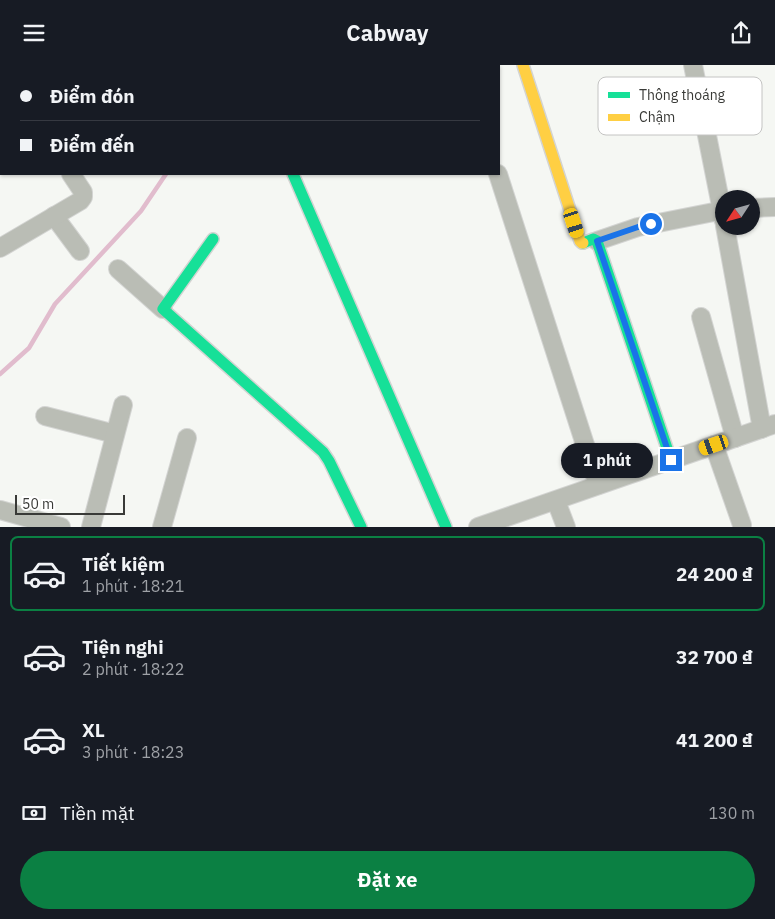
<!DOCTYPE html>
<html lang="vi">
<head>
<meta charset="utf-8">
<style>
  :root { --surface:#171b24; --page:#20242c; --text:#f1f3f6; --muted:#9ea1a6; --line:#363941; --accent:#0b8043 }
  body { margin:0; font-family:"IBM Plex Sans",sans-serif; background:var(--page); color:var(--text); height:100vh; display:flex; flex-direction:column; font-size:19px; white-space:nowrap }
  * { box-sizing:border-box; margin:0 }
  p { font-size:16px; color:var(--muted) }
  .icon { flex:none; width:28px; height:28px; fill:none; stroke:currentColor; stroke-width:2; stroke-linecap:round; stroke-linejoin:round }
  .map { position:relative; height:462px; overflow:hidden }
  .panel { display:flex; flex-direction:column; background:var(--surface); flex:1 }
  .panel>* { flex:none }
  .top-card { position:absolute; left:0px; top:0px; width:500px; height:110px; box-shadow:0 1px 4px #0004; display:grid; align-content:center; height:110px; padding:0 20px; background:var(--surface) }
  .needle { width:32px; rotate:234deg }
  .fabs { position:absolute; left:715px; top:125px; display:grid; gap:10px }
  .fabs a { display:grid; place-items:center; width:45px; height:45px; border-radius:50%; background:var(--surface); box-shadow:0 1px 4px #0004; font-size:25px }
  .scale { position:absolute; left:15px; bottom:12px; width:110px; box-sizing:border-box; padding-left:5px; border:2px solid #393a37; border-top:0; font-size:14px; line-height:18px; white-space:nowrap; color:#393a37; -webkit-text-stroke:4px #fff; paint-order:stroke }
  .end { position:absolute; width:22px; height:22px; margin:-11px; border:6px solid #1a73e8; background:#fff; box-shadow:0 0 0 2px #fff }
  .from { border-radius:50% }
  .bubble { position:absolute; height:35px; border-radius:18px; background:var(--surface); box-shadow:0 1px 4px #0004; font-size:16px; font-weight:800; line-height:35px; text-align:center }
  .car { position:absolute; width:15px; height:30px; margin:-15px -8px; border-radius:6px; box-shadow:0 0 4px 1px #0007; background:linear-gradient(#f5c518 24%,#345 0 40%,#f5c518 0 76%,#345 0 86%,#f5c518 0) }
  .top-card b { display:flex; align-items:center; gap:18px; height:48px; font-size:19px }
  .top-card b+b { border-top:1px solid var(--line) }
  .top-card i { width:12px; height:12px; background:var(--text) }
  ul { padding:9px 0 0; list-style:none }
  li { display:flex; align-items:center; gap:15px; height:75px; margin:0 10px 8px; padding:0 10px; border:2px solid transparent; border-radius:8px }
  li div { flex:1 }
  li b { display:block; font-size:19px }
  li em { font-style:normal; font-weight:800 }
  li.selected { border-color:var(--accent) }
  li>.icon { width:45px; height:45px; stroke-width:1.5 }
  .pay { display:flex; align-items:center; gap:12px; height:55px; padding:0 20px; font-size:19px }
  .pay p { margin-inline-start:auto }
  .cta { display:flex; gap:10px; margin-top:auto; padding:10px 20px }
  .cta a { flex:1; height:58px; border-radius:30px; background:var(--accent); color:#fff; font-size:20px; font-weight:800; line-height:58px; text-align:center }
  header { display:flex; justify-content:space-between; align-items:center; height:65px; padding:0 20px; background:var(--surface); font-size:22px; font-weight:800 }
  .map>svg:first-child { display:block }
</style>
</head>
<body>
<header><svg class="icon" aria-label="menu" viewBox="0 0 24 24"><path d="M4 6h16M4 12h16M4 18h16"/></svg>Cabway<svg class="icon" aria-label="share" viewBox="0 0 24 24"><path d="M12 15V3M7 8l5-5 5 5M5 13v7h14v-7"/></svg></header>
<div class="map">
<svg width="775" height="462" viewBox="0 0 775 462">
  <rect width="100%" height="100%" fill="#f5f7f3"/>
  <g fill="none" stroke-linecap="round" stroke-linejoin="round">
    <!-- stream -->
    <g stroke="#e1bccd" stroke-width="4.5">
      <path d="M223,1L224,0"/>
      <path d="M0,309L29,283L55,239L141,146L166,109"/>
    </g>
    <defs>
      <g id="street">
        <path d="M46,0V1"/>
        <path d="M377,0V1"/>
        <path d="M463,0L464,1"/>
        <path d="M693,0L724,156"/>
        <path d="M88,1L90,0"/>
        <path d="M326,1L328,0"/>
        <path d="M498,109L598,420"/>
        <path d="M751,143L775,142"/>
        <path d="M54,151L80,186"/>
        <path d="M725,161L762,364"/>
        <path d="M597,176L638,162L724,145"/>
        <path d="M0,183L80,136L83,132V127L71,109"/>
        <path d="M118,204L163,244"/>
        <path d="M701,252L735,373"/>
        <path d="M45,351L115,369"/>
        <path d="M714,380L742,460"/>
        <path d="M556,436L566,462"/>
        <path d="M0,445L61,462"/>
        <path d="M91,462L123,340"/>
        <path d="M162,462L187,373"/>
        <path d="M478,462L775,359"/>
      </g>
      <g id="fast">
        <path d="M293,109L446,462"/>
        <path d="M213,174L163,244L323,387L329,396L361,462"/>
        <path d="M583,178L593,174L597,176L671,395"/>
      </g>
      <path id="slow" d="M523,0L580,176L582,178H583"/>
    </defs>
    <!-- street casing -->
    <use href="#street" stroke="#d3d4d2" stroke-width="20"/>
    <!-- fast casing -->
    <use href="#fast" stroke="#d3d4d2" stroke-width="14"/>
    <!-- slow casing -->
    <use href="#slow" stroke="#d3d4d2" stroke-width="14"/>
    <!-- street -->
    <use href="#street" stroke="#babdb5" stroke-width="18"/>
    <!-- fast -->
    <use href="#fast" stroke="#16e098" stroke-width="11"/>
    <!-- slow -->
    <use href="#slow" stroke="#ffcf43" stroke-width="11"/>
  </g>
  <g fill="none" stroke-linecap="round" stroke-linejoin="round">
    <!-- route -->
    <path stroke="#1a73e8" stroke-width="6" d="M651,159L638,162L597,176L671,395"/>
  </g>
  <!-- legend -->
  <rect x="598" y="12" width="164" height="58" rx="8" fill="#fff" stroke="#c4c4c3" stroke-width="1"/>
  <rect x="608" y="27" width="22" height="6" fill="#16e098"/>
  <rect x="608" y="49" width="22" height="7" fill="#ffcf43"/>
  <g font-size="14" fill="#393a37">
    <text x="639" y="35">Thông thoáng</text>
    <text x="639" y="57">Chậm</text>
  </g>
</svg>
<div class="fabs">
<a><svg class="needle" viewBox="-14 -14 28 28"><path d="M0-13l5 13h-10z" fill="#e53935"/><path d="M0 13l5-13h-10z" fill="#9ea1a6"/></svg></a>
</div>
<div class="scale">50 m</div>
<i class="end from" style="left:651px;top:159px"></i>
<i class="end" style="left:671px;top:395px"></i>
<div class="bubble" style="left:561px;top:378px;width:92px">1 phút</div>
<i class="car" style="left:574px;top:158px;rotate:162deg"></i>
<i class="car" style="left:714px;top:380px;rotate:251deg"></i>
<div class="top-card">
<b><i class="from"></i>Điểm đón</b>
<b><i></i>Điểm đến</b>
</div>
</div>
<section class="panel">
<ul>
<li class="selected"><svg class="icon" aria-label="car" viewBox="0 0 24 24"><path d="M5 17H2v-5l4-1 3-4h7l3 4 3 1v5h-3M9 17h6M6 11h13"/><circle cx="7" cy="17" r="2"/><circle cx="17" cy="17" r="2"/></svg><div><b>Tiết kiệm</b><p>1 phút · 18:21</p></div><em>24 200 ₫</em></li>
<li><svg class="icon" aria-label="car" viewBox="0 0 24 24"><path d="M5 17H2v-5l4-1 3-4h7l3 4 3 1v5h-3M9 17h6M6 11h13"/><circle cx="7" cy="17" r="2"/><circle cx="17" cy="17" r="2"/></svg><div><b>Tiện nghi</b><p>2 phút · 18:22</p></div><em>32 700 ₫</em></li>
<li><svg class="icon" aria-label="car" viewBox="0 0 24 24"><path d="M5 17H2v-5l4-1 3-4h7l3 4 3 1v5h-3M9 17h6M6 11h13"/><circle cx="7" cy="17" r="2"/><circle cx="17" cy="17" r="2"/></svg><div><b>XL</b><p>3 phút · 18:23</p></div><em>41 200 ₫</em></li>
</ul>
<div class="pay"><svg class="icon" aria-label="cash" viewBox="0 0 24 24"><path d="M3 7h18v10H3z"/><circle cx="12" cy="12" r="2"/></svg>Tiền mặt<p>130 m</p></div>
<div class="cta"><a>Đặt xe</a></div>
</section>
</body>
</html>
